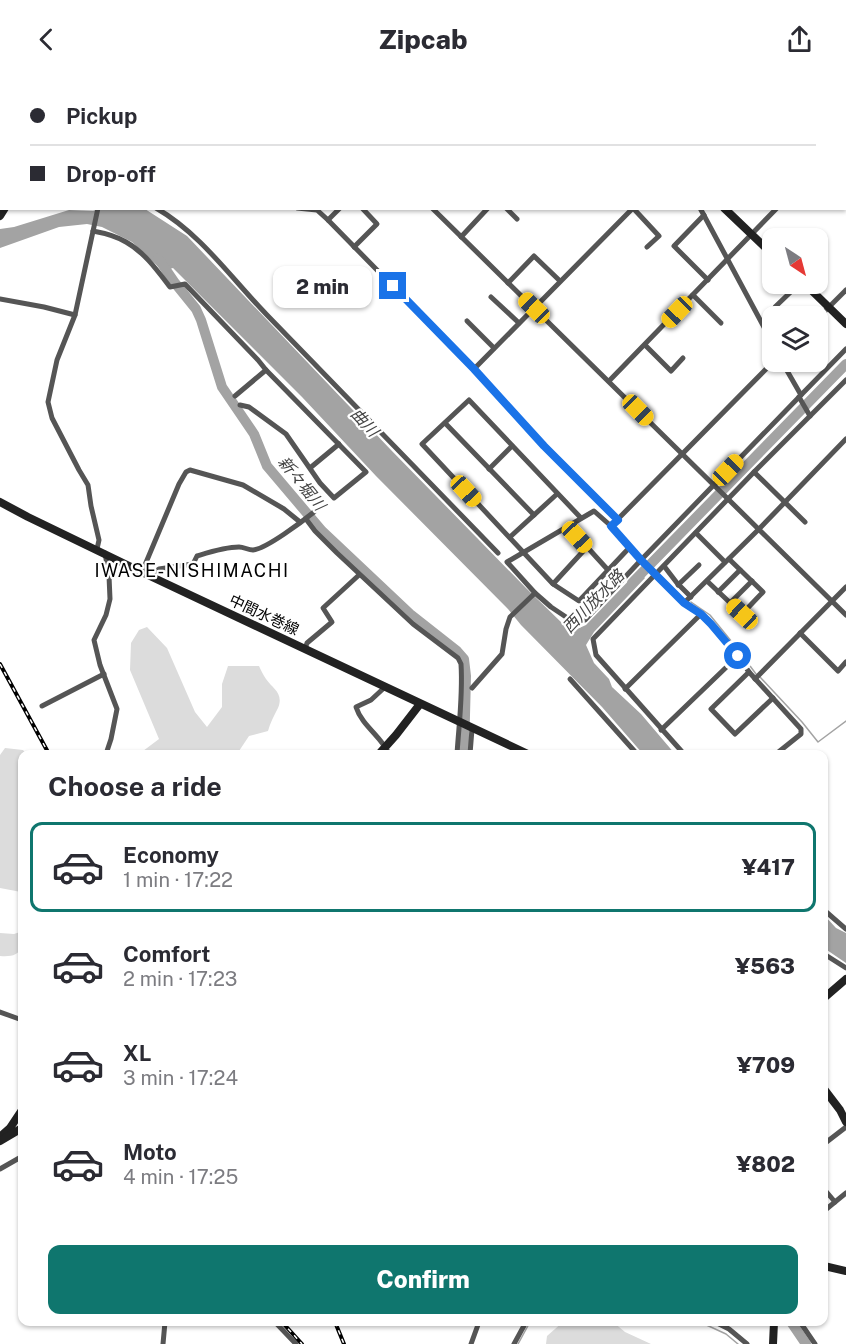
<!DOCTYPE html>
<html lang="en">
<head>
<meta charset="utf-8">
<style>
  :root { --surface:#fff; --page:#f2f2f3; --text:#2b2b33; --muted:#7c7c81; --line:#e1e1e2; --accent:#0f766e }
  body { margin:0; font-family:"Public Sans","Noto Sans JP",sans-serif; background:var(--page); color:var(--text); height:100vh; display:flex; flex-direction:column; font-size:22px; white-space:nowrap }
  * { box-sizing:border-box; margin:0 }
  p { font-size:20px; color:var(--muted) }
  .icon { flex:none; width:33px; height:33px; fill:none; stroke:currentColor; stroke-width:2; stroke-linecap:round; stroke-linejoin:round }
  .map { position:relative; flex:1; overflow:hidden }
  .drawer { position:absolute; left:18px; top:672px; width:810px; height:576px; display:flex; flex-direction:column; background:var(--surface); border-radius:12px; box-shadow:0 2px 4px #0004 }
  .drawer>* { flex:none }
  .top-card { position:absolute; left:0px; top:0px; width:846px; height:132px; box-shadow:0 2px 4px #0004; display:grid; align-content:center; height:132px; padding:0 30px; background:var(--surface) }
  .needle { width:39px; rotate:144deg }
  .buttons { position:absolute; left:762px; top:150px; display:grid; gap:12px }
  .buttons a { display:grid; place-items:center; width:66px; height:66px; border-radius:12px; background:var(--surface); box-shadow:0 2px 4px #0004; font-size:30px }
  .end { position:absolute; width:27px; height:27px; margin:-14px; border:8px solid #1a73e8; background:#fff; box-shadow:0 0 0 3px #fff }
  .from { border-radius:50% }
  .bubble { position:absolute; height:42px; border-radius:12px; background:var(--surface); box-shadow:0 2px 4px #0004; font-size:20px; font-weight:800; line-height:42px; text-align:center }
  .car { position:absolute; width:18px; height:36px; margin:-18px -9px; border-radius:8px; box-shadow:0 0 4px 2px #0007; background:linear-gradient(#f5c518 24%,#345 0 40%,#f5c518 0 76%,#345 0 86%,#f5c518 0) }
  .top-card b { display:flex; align-items:center; gap:21px; height:57px; font-size:22px }
  .top-card b+b { border-top:2px solid var(--line) }
  .top-card i { width:15px; height:15px; background:var(--text) }
  ul { padding:0; list-style:none }
  li { display:flex; align-items:center; gap:18px; height:90px; margin:0 12px 9px; padding:0 18px; border:3px solid transparent; border-radius:12px }
  li div { flex:1 }
  li b { display:block; font-size:22px }
  li em { font-style:normal; font-weight:800 }
  li.selected { border-color:var(--accent) }
  li>.icon { width:54px; height:54px; stroke-width:1.5 }
  h2 { padding:0 30px; font-size:27px; line-height:72px }
  .primary-button { display:flex; gap:12px; margin-top:auto; padding:12px 30px }
  .primary-button a { flex:1; height:69px; border-radius:12px; background:var(--accent); color:#fff; font-size:24px; font-weight:800; line-height:69px; text-align:center }
  header { display:flex; justify-content:space-between; align-items:center; height:78px; padding:0 30px; background:var(--surface); font-size:27px; font-weight:800 }
  .map>svg:first-child { display:block }
</style>
</head>
<body>
<header><svg class="icon" aria-label="back" viewBox="0 0 24 24"><path d="M15 5l-7 7 7 7"/></svg>Zipcab<svg class="icon" aria-label="share" viewBox="0 0 24 24"><path d="M12 15V3M7 8l5-5 5 5M5 13v7h14v-7"/></svg></header>
<div class="map">
<svg width="846" height="1266" viewBox="0 0 846 1266">
  <rect width="100%" height="100%" fill="#fff"/>
  <!-- green -->
  <g fill="#dcdcdc">
    <path d="M147,549L167,570L195,634L207,649L222,629V606L228,588H259C261,592 263,597 266,601C273,611 284,615 278,630C274,638 270,645 268,653L249,658L237,676H139L159,661L130,592L131,565L139,552Z"/>
    <path d="M5,670L23,672L26,676H22V815L21,814L0,810V677Z"/>
    <path d="M22,850C23,869 23,880 0,878V855L14,856L20,854Z"/>
    <path d="M563,1244H613L625,1254L651,1266H546L547,1258Z"/>
  </g>
  <!-- water -->
  <g fill="#a3a3a3">
    <path d="M105,130L145,131L187,158L391,372L526,510L563,546L577,551L586,547L638,493L645,500L594,554L586,567L594,585L609,601L612,609L641,636L675,676H643L602,629L521,547L508,531L376,398L302,319L173,190L163,193L132,164L102,149L87,146L59,149L0,170V151L14,149L69,132L93,133Z"/>
    <path d="M824,837L836,850L846,855V885L824,870Z"/>
  </g>
  <g fill="none" stroke-linecap="round" stroke-linejoin="round">
    <!-- stream -->
    <g stroke="#a3a3a3" stroke-width="1.5">
      <path d="M691,524L710,537L736,569L756,596"/>
      <path d="M760,599L802,644L818,664L846,643"/>
      <path d="M700,1244L726,1256L738,1266"/>
      <path d="M518,1266L530,1244"/>
    </g>
    <!-- river -->
    <g stroke="#a3a3a3" stroke-width="10">
      <path d="M0,35L2,36"/>
      <path d="M158,180L175,205L196,231L201,242L222,309L254,356L267,388L322,453L410,536L457,573L464,581L466,598L464,676"/>
      <path d="M632,505L846,286"/>
      <path d="M791,1244L806,1266"/>
    </g>
    <!-- street -->
    <g stroke="#555" stroke-width="5">
      <path d="M507,0L508,2"/>
      <path d="M572,0L573,2"/>
      <path d="M626,0L627,2"/>
      <path d="M713,0L714,2"/>
      <path d="M749,0L750,2"/>
      <path d="M125,2L126,0"/>
      <path d="M297,2L302,0"/>
      <path d="M542,2L543,0"/>
      <path d="M637,2V0"/>
      <path d="M759,2L760,0"/>
      <path d="M0,24L2,25"/>
      <path d="M0,43L2,44"/>
      <path d="M844,60L846,59"/>
      <path d="M156,130C201,156 231,200 267,237C344,317 421,396 498,475"/>
      <path d="M297,130L317,132L328,142L474,291L545,368L618,442"/>
      <path d="M432,130L846,537"/>
      <path d="M506,130L517,141"/>
      <path d="M700,130L772,264"/>
      <path d="M704,137L674,168L708,202"/>
      <path d="M328,142L340,130"/>
      <path d="M93,153C104,155 116,158 126,164C144,174 157,192 170,209L185,206L258,282L266,292L366,394L334,420L320,405L286,356L249,329L240,327"/>
      <path d="M461,159L488,130"/>
      <path d="M354,169L377,146L362,130"/>
      <path d="M508,205L534,178L560,203"/>
      <path d="M693,217L721,245"/>
      <path d="M491,219L519,245"/>
      <path d="M0,221L44,229L75,237"/>
      <path d="M780,238L775,229L799,206"/>
      <path d="M818,240L846,212"/>
      <path d="M467,243L494,270"/>
      <path d="M645,267L671,293L683,280"/>
      <path d="M474,291L633,130L659,158L647,169"/>
      <path d="M609,303L777,130"/>
      <path d="M801,317L846,271"/>
      <path d="M235,318L266,292"/>
      <path d="M799,319L810,338"/>
      <path d="M445,345L534,437"/>
      <path d="M310,390L339,366"/>
      <path d="M489,391L512,368"/>
      <path d="M754,394L805,444"/>
      <path d="M581,440L469,322L422,366L553,506L579,523L630,469"/>
      <path d="M306,441L315,453L337,475L413,546L458,580L461,586C463,617 459,645 457,676"/>
      <path d="M616,443L773,284"/>
      <path d="M568,448L608,492"/>
      <path d="M696,455L725,484"/>
      <path d="M510,459L557,416"/>
      <path d="M97,471L99,462L91,428L88,407L79,392L52,340L48,324L57,282L75,237L98,130"/>
      <path d="M105,475L109,498L110,521L106,537L94,562L100,587L117,631L111,661L106,676"/>
      <path d="M664,488L677,505L691,519"/>
      <path d="M142,494L179,406L186,394L190,392L243,407L284,431L300,444"/>
      <path d="M152,499L155,494L159,491L193,486L197,478C210,474 225,469 239,469C244,469 248,472 253,472C266,471 303,443 314,434"/>
      <path d="M707,503L742,536L763,514L729,481"/>
      <path d="M553,506L587,469"/>
      <path d="M678,507L699,487"/>
      <path d="M718,514L740,492"/>
      <path d="M684,525L759,451L846,361"/>
      <path d="M730,525L752,503"/>
      <path d="M800,555L838,593L846,584"/>
      <path d="M305,571L307,565L332,544L323,530L359,497"/>
      <path d="M749,594L711,631L735,656L773,620"/>
      <path d="M570,601L637,676"/>
      <path d="M755,601L846,509"/>
      <path d="M385,609L371,622L356,629C362,648 382,659 389,676"/>
      <path d="M472,610L502,576L506,551L510,539L535,515"/>
      <path d="M625,611L701,536"/>
      <path d="M42,628L104,596"/>
      <path d="M661,652L738,578"/>
      <path d="M470,676L472,651"/>
      <path d="M684,676L596,577L593,561L754,394L846,302"/>
      <path d="M776,676L801,656V651L749,594L738,578L711,546L701,536L684,525L641,482L611,448L594,433L507,484L535,515L551,529L572,543L578,545L585,542L641,482L801,317L782,284"/>
      <path d="M824,832L846,851"/>
      <path d="M824,876L846,890"/>
      <path d="M0,934L22,942"/>
      <path d="M824,1066L846,1049"/>
      <path d="M0,1091L21,1079L22,1082"/>
      <path d="M824,1111L835,1124"/>
      <path d="M824,1133L846,1115"/>
      <path d="M275,1244L296,1266"/>
      <path d="M715,1244L729,1251L747,1266"/>
      <path d="M800,1244L815,1266"/>
      <path d="M163,1266L165,1244"/>
      <path d="M471,1266L479,1244"/>
      <path d="M514,1266L526,1244"/>
    </g>
    <!-- secondary -->
    <g stroke="#222" stroke-width="8">
      <path d="M396,0L397,2"/>
      <path d="M96,2L97,0"/>
      <path d="M0,54L2,52"/>
      <path d="M724,130L772,176"/>
      <path d="M0,138L5,130"/>
      <path d="M805,206L846,246"/>
      <path d="M0,424L28,439L152,499L528,676"/>
      <path d="M379,676L396,657L420,626"/>
      <path d="M824,920L846,901"/>
      <path d="M824,1011L840,1032L846,1044"/>
      <path d="M0,1059L10,1050L22,1032"/>
      <path d="M0,1063L22,1050"/>
      <path d="M824,1188L846,1193"/>
      <path d="M773,1266L774,1244"/>
    </g>
    <defs>
      <g id="rail">
        <path d="M0,586L49,676"/>
        <path d="M282,1244L302,1266"/>
        <path d="M335,1244L344,1266"/>
      </g>
    </defs>
    <!-- rail casing -->
    <use href="#rail" stroke="#000" stroke-width="4"/>
    <!-- rail -->
    <use href="#rail" stroke="#fff" stroke-width="1.5" stroke-dasharray="4.5" stroke-linecap="butt"/>
  </g>
  <g fill="none" stroke-linecap="round" stroke-linejoin="round">
    <!-- route -->
    <path stroke="#1a73e8" stroke-width="8" d="M393,208L474,291L544,368L618,442L611,448L641,482L684,525L701,536L711,546L738,578"/>
  </g>
  <g text-anchor="middle" stroke-width="4.5" stroke-linejoin="round" paint-order="stroke">
    <!-- street labels -->
    <g font-size="15" fill="#000" stroke="#fff">
      <text transform="translate(264 537) rotate(25)" y="5">中間水巻線</text>
    </g>
    <!-- water labels -->
    <g font-size="16" font-style="italic" fill="#444" stroke="#fff">
      <text transform="translate(365 344) rotate(47)" y="6">曲川</text>
      <text transform="translate(302 405) rotate(51)" y="6">新々堀川</text>
      <text transform="translate(593 523) rotate(-46)" y="6">西川放水路</text>
    </g>
    <!-- quarter labels -->
    <g font-size="18" letter-spacing="1.5" fill="#000" stroke="#fff">
      <text x="192" y="499">IWASE-NISHIMACHI</text>
    </g>
  </g>
</svg>
<div class="buttons">
<a><svg class="needle" viewBox="-14 -14 28 28"><path d="M0-13l5 13h-10z" fill="#e53935"/><path d="M0 13l5-13h-10z" fill="#7c7c81"/></svg></a>
<a><svg class="icon" aria-label="layers" viewBox="0 0 24 24"><path d="M12 4l9 5-9 5-9-5zM3 14l9 5 9-5"/></svg></a>
</div>
<i class="end from" style="left:738px;top:578px"></i>
<i class="end" style="left:393px;top:208px"></i>
<div class="bubble" style="left:273px;top:188px;width:99px">2 min</div>
<i class="car" style="left:534px;top:230px;rotate:314deg"></i>
<i class="car" style="left:677px;top:234px;rotate:224deg"></i>
<i class="car" style="left:638px;top:332px;rotate:135deg"></i>
<i class="car" style="left:728px;top:392px;rotate:44deg"></i>
<i class="car" style="left:466px;top:413px;rotate:137deg"></i>
<i class="car" style="left:577px;top:459px;rotate:137deg"></i>
<i class="car" style="left:742px;top:536px;rotate:313deg"></i>
<div class="top-card">
<b><i class="from"></i>Pickup</b>
<b><i></i>Drop-off</b>
</div>
<section class="drawer">
<h2>Choose a ride</h2>
<ul>
<li class="selected"><svg class="icon" aria-label="car" viewBox="0 0 24 24"><path d="M5 17H2v-5l4-1 3-4h7l3 4 3 1v5h-3M9 17h6M6 11h13"/><circle cx="7" cy="17" r="2"/><circle cx="17" cy="17" r="2"/></svg><div><b>Economy</b><p>1 min · 17:22</p></div><em>¥417</em></li>
<li><svg class="icon" aria-label="car" viewBox="0 0 24 24"><path d="M5 17H2v-5l4-1 3-4h7l3 4 3 1v5h-3M9 17h6M6 11h13"/><circle cx="7" cy="17" r="2"/><circle cx="17" cy="17" r="2"/></svg><div><b>Comfort</b><p>2 min · 17:23</p></div><em>¥563</em></li>
<li><svg class="icon" aria-label="car" viewBox="0 0 24 24"><path d="M5 17H2v-5l4-1 3-4h7l3 4 3 1v5h-3M9 17h6M6 11h13"/><circle cx="7" cy="17" r="2"/><circle cx="17" cy="17" r="2"/></svg><div><b>XL</b><p>3 min · 17:24</p></div><em>¥709</em></li>
<li><svg class="icon" aria-label="car" viewBox="0 0 24 24"><path d="M5 17H2v-5l4-1 3-4h7l3 4 3 1v5h-3M9 17h6M6 11h13"/><circle cx="7" cy="17" r="2"/><circle cx="17" cy="17" r="2"/></svg><div><b>Moto</b><p>4 min · 17:25</p></div><em>¥802</em></li>
</ul>
<div class="primary-button"><a>Confirm</a></div>
</section>
</div>
</body>
</html>
